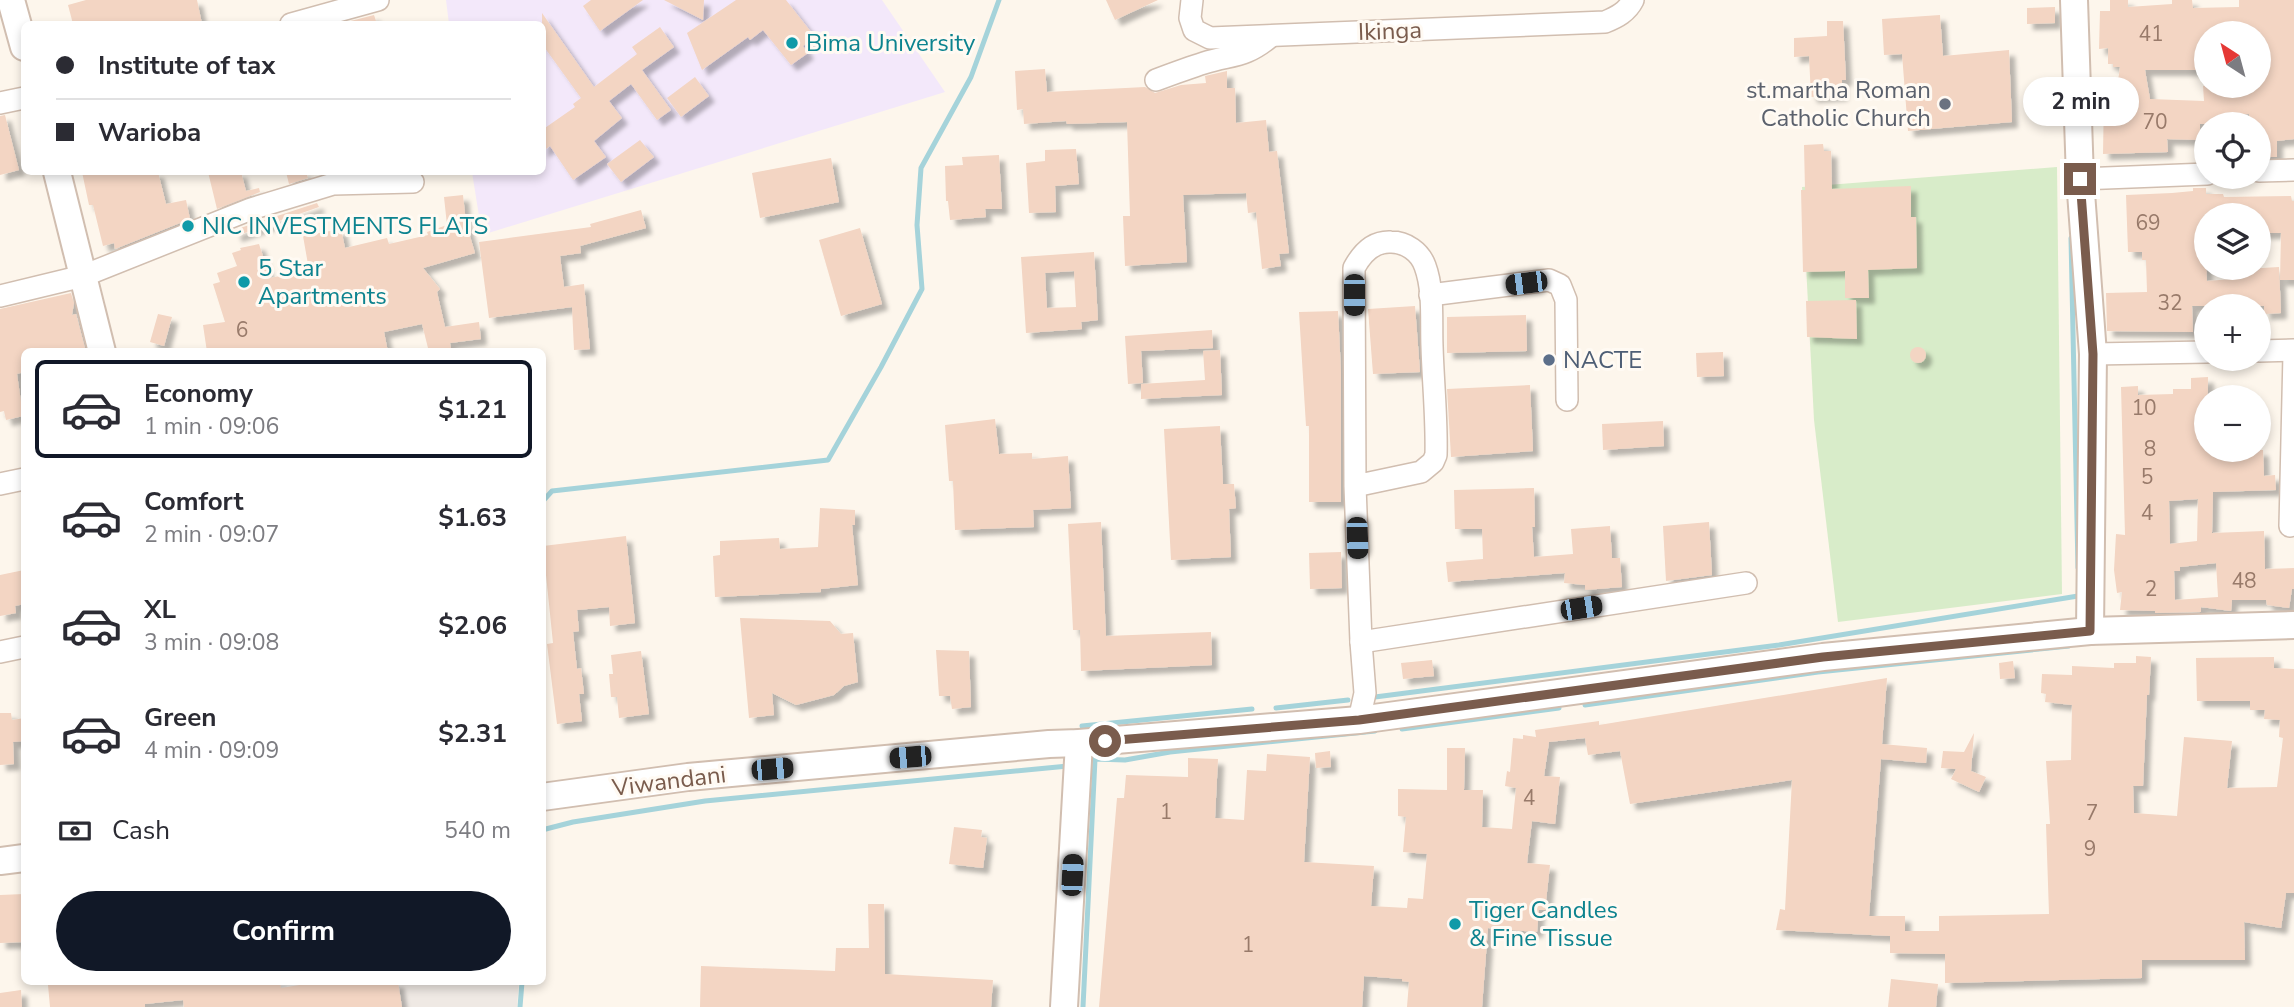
<!DOCTYPE html>
<html lang="en">
<head>
<meta charset="utf-8">
<style>
  :root { --surface:#fff; --page:#f2f2f3; --text:#2b2b33; --muted:#7c7c81; --line:#e1e1e2; --accent:#111827 }
  body { margin:0; font-family:"Nunito Sans",sans-serif; background:var(--page); color:var(--text); height:100vh; display:flex; flex-direction:column; font-size:26px; white-space:nowrap }
  * { box-sizing:border-box; margin:0 }
  p { font-size:23px; color:var(--muted) }
  .icon { flex:none; width:38px; height:38px; fill:none; stroke:currentColor; stroke-width:2; stroke-linecap:round; stroke-linejoin:round }
  .map { position:relative; flex:1; overflow:hidden }
  .details { position:absolute; left:21px; top:348px; width:525px; height:637px; display:flex; flex-direction:column; background:var(--surface); border-radius:10px; box-shadow:0 4px 10px #0003 }
  .details>* { flex:none }
  .guide { position:absolute; left:21px; top:21px; width:525px; height:154px; border-radius:10px; box-shadow:0 4px 10px #0003; display:grid; align-content:center; height:154px; padding:0 35px; background:var(--surface) }
  .needle { width:46px; rotate:324deg }
  .controls { position:absolute; left:2194px; top:21px; display:grid; gap:14px }
  .controls a { display:grid; place-items:center; width:77px; height:77px; border-radius:50%; background:var(--surface); box-shadow:0 4px 10px #0003; font-size:35px }
  .end { position:absolute; width:32px; height:32px; margin:-16px; border:9px solid #7a5c4d; background:#fff; box-shadow:0 0 0 4px #fff }
  .from { border-radius:50% }
  .bubble { position:absolute; height:49px; border-radius:24px; background:var(--surface); box-shadow:0 4px 10px #0003; font-size:23px; font-weight:700; line-height:49px; text-align:center }
  .car { position:absolute; width:21px; height:42px; margin:-21px -10px; border-radius:9px; box-shadow:0 0 5px 2px #0007; background:linear-gradient(#222 24%,#8ab4d8 0 40%,#222 0 76%,#8ab4d8 0 86%,#222 0) }
  .guide b { display:flex; align-items:center; gap:24px; height:66px; font-size:26px }
  .guide b+b { border-top:2px solid var(--line) }
  .guide i { width:18px; height:18px; background:var(--text) }
  ul { padding:12px 0 0; list-style:none }
  li { display:flex; align-items:center; gap:21px; height:98px; margin:0 14px 10px; padding:0 21px; border:4px solid transparent; border-radius:10px }
  li div { flex:1 }
  li b { display:block; font-size:26px }
  li em { font-style:normal; font-weight:700 }
  li.selected { border-color:var(--accent) }
  li>.icon { width:63px; height:63px; stroke-width:1.5 }
  .pay { display:flex; align-items:center; gap:18px; height:77px; padding:0 35px; font-size:26px }
  .pay p { margin-inline-start:auto }
  .primary-button { display:flex; gap:14px; margin-top:auto; padding:14px 35px }
  .primary-button a { flex:1; height:80px; border-radius:42px; background:var(--accent); color:#fff; font-size:28px; font-weight:700; line-height:80px; text-align:center }
  .map>svg:first-child { display:block }
</style>
</head>
<body>
<div class="map">
<svg width="2294" height="1007" viewBox="0 0 2294 1007">
  <defs>
    <filter id="shadow"><feDropShadow dx="6" dy="6" stdDeviation="2" flood-color="#0004"/></filter>
  </defs>
  <rect width="100%" height="100%" fill="#fdf6ec"/>
  <!-- industrial -->
  <path fill="#efe9e4" d="M182,982H519L517,1007H185Z"/>
  <!-- education -->
  <path fill="#f3e8fa" d="M446,0H882L945,92L482,235L472,172H542V24H449Z"/>
  <!-- green -->
  <path fill="#d8ecc9" d="M2057,167L2062,594L1838,622L1814,420L1802,187Z"/>
  <g fill="none" stroke-linecap="round" stroke-linejoin="round">
    <!-- stream -->
    <g stroke="#a5d3da" stroke-width="5">
      <path d="M2071,238L2078,568"/>
      <path d="M542,502L552,491L828,460L881,367L922,289L917,225L921,168L971,77L999,0"/>
      <path d="M1375,697L1779,645L2078,596"/>
      <path d="M1585,705L1818,672L2069,646"/>
      <path d="M1276,708L1348,700"/>
      <path d="M542,720V732"/>
      <path d="M1082,726L1252,709"/>
      <path d="M1402,729L1559,708"/>
      <path d="M542,830L573,822L705,801L1068,766"/>
      <path d="M520,1007L522,982"/>
      <path d="M1083,1007L1095,759L1125,760L1170,752L1375,731"/>
    </g>
  </g>
  <!-- building -->
  <g fill="#f3d5c3" fill-rule="evenodd" filter="url(#shadow)">
    <path d="M86,0H197L202,24H73L68,5Z"/>
    <path d="M591,0H643L600,31L583,6Z"/>
    <path d="M664,0H704L703,20Z"/>
    <path d="M736,0H786L815,37L803,46L808,53L791,65L763,30L750,40L748,37L702,70L687,33Z"/>
    <path d="M1106,0H1158L1115,20Z"/>
    <path d="M2110,0H2128V7L2172,4V0H2192L2193,8L2239,7V0H2294V139L2277,141V157H2262L2259,124H2249V114L2217,115V124H2200V140L2167,139L2168,152L2103,154L2104,95L2116,94L2120,67H2113V64H2108V48L2099,49L2100,11H2110ZM2207,33H2259V86H2203L2204,101L2150,99L2145,70H2207Z"/>
    <path d="M2055,7V23L2027,24V8Z"/>
    <path d="M542,13L594,87L637,54L632,47L660,27L674,47L642,70L671,110L657,120L631,84L609,101L622,118L594,141L606,157L573,180L550,146L542,152V130L575,107L573,104L581,98L542,44Z"/>
    <path d="M374,15L377,24H339Z"/>
    <path d="M1940,15L1943,56L2009,50L2012,122L1908,131L1902,54L1884,55L1882,19Z"/>
    <path d="M1827,21H1843L1846,80H1842V95L1811,97L1809,56L1794,57V38L1827,36Z"/>
    <path d="M1045,69L1047,92L1145,87L1155,93L1181,85L1206,83L1205,76L1227,71V88H1235L1236,123L1266,120L1269,152L1277,151L1289,253L1279,254L1281,266L1262,269L1256,212L1248,213L1246,193L1183,195L1187,262L1125,266L1123,216H1130L1127,122L1067,124L1066,121L1024,124L1023,109L1017,110L1015,71Z"/>
    <path d="M695,77L709,96L681,117L667,98Z"/>
    <path d="M5,115L19,170L0,175V116Z"/>
    <path d="M640,140L654,157L621,182L607,164Z"/>
    <path d="M1823,144L1824,151H1831L1832,189L1911,186V217H1916L1917,268L1868,270L1869,298H1845V271L1803,272L1801,190H1805L1804,145Z"/>
    <path d="M1076,149L1079,184L1055,186L1056,212L1029,213L1026,163L1045,161V150Z"/>
    <path d="M999,155L1002,209H985L986,217L950,220L948,201H946L945,166L963,165L962,157Z"/>
    <path d="M831,158L839,202L760,218L752,173Z"/>
    <path d="M82,172H158L166,204L186,200L190,219L115,249L114,243L103,246L93,205H89Z"/>
    <path d="M208,172H241L246,191L259,188L260,192L217,209Z"/>
    <path d="M286,172H306L308,178L289,184Z"/>
    <path d="M2193,188H2206V194H2223L2224,197L2291,196L2292,201H2294V280H2280L2281,233H2259V215H2204L2207,281L2245,278V269L2279,267L2281,313L2264,314V306H2192L2193,332L2107,331L2106,293L2147,292L2146,260H2142V252H2128L2126,195L2172,193L2193,191Z"/>
    <path d="M463,195L466,223L475,253L423,268L440,289L437,292L445,327L479,322L481,339L450,343L451,349L429,352L422,324L384,332L388,352H207L203,325L225,322L213,284L220,282L217,273L237,266L232,253L241,250L240,248L259,244L270,278L309,270L303,236L341,229L345,248L387,238L389,244L428,235L427,232L447,225L444,197Z"/>
    <path d="M317,203L319,207L236,236L234,230Z"/>
    <path d="M641,210L646,228L580,246L581,253L560,256L564,287L584,284L590,349L574,350L572,307L489,318L479,242L591,227L590,224Z"/>
    <path d="M860,228L882,304L841,316L819,240Z"/>
    <path d="M1094,252L1098,320L1081,322L1082,329L1026,333L1021,257ZM1074,271L1076,307L1047,308L1045,273Z"/>
    <path d="M71,293L74,303L72,315L76,314L86,352H24V372L17,374L23,416L6,420L4,411L0,412V309Z"/>
    <path d="M1856,300L1857,339L1807,337L1806,301Z"/>
    <path d="M1415,306L1420,372L1373,374L1368,309Z"/>
    <path d="M1338,311L1341,372V502H1309V426H1306L1299,312Z"/>
    <path d="M158,314L172,317L164,346L150,342Z"/>
    <path d="M1526,315L1527,351L1447,353V317Z"/>
    <path d="M1212,330L1213,348L1141,351L1143,383L1128,384L1125,336Z"/>
    <circle cx="1918" cy="355" r="8"/>
    <path d="M1220,350L1222,395L1141,399V384L1205,380L1203,351Z"/>
    <path d="M1723,352L1724,376L1697,377L1696,353Z"/>
    <path d="M2208,377L2207,450H2263L2264,476L2275,475L2276,490L2213,492L2212,533L2264,531L2265,569L2294,568V589H2292L2289,608L2267,605L2266,600H2232L2231,611L2201,607V612L2155,613V611L2120,610L2122,592L2117,593L2114,570L2116,534L2125,535L2121,387L2138,386V395L2173,394V389H2191V378ZM2198,499L2197,541L2170,544L2169,501ZM2216,563L2218,597L2175,600L2174,571H2180V567Z"/>
    <path d="M1530,385L1533,451L1451,457L1447,389Z"/>
    <path d="M995,419L999,454L1032,453V459L1068,456L1071,508L1033,510L1034,527L955,530L953,481H949L945,425Z"/>
    <path d="M1663,421L1664,446L1603,450L1602,424Z"/>
    <path d="M1220,426L1223,484H1234L1236,508L1229,509L1231,557L1171,560L1164,429Z"/>
    <path d="M1534,488L1535,527H1532L1534,557L1573,554L1571,529L1610,526L1612,558H1620L1622,587L1585,590V585L1564,583L1565,573L1448,582L1446,562L1483,559L1482,529H1455L1454,490Z"/>
    <path d="M820,508L855,510V525H852L858,585L821,589V592L715,597L713,556L720,555V541L779,538L780,549L818,547Z"/>
    <path d="M1101,522L1106,636L1211,632L1212,665L1081,671L1080,630H1073L1068,524Z"/>
    <path d="M1709,522L1712,575L1666,581L1663,526Z"/>
    <path d="M626,536L635,623L610,626L609,607L577,610L579,631L573,632L577,669L581,668L584,694H579L582,721L557,724L547,644L553,643L543,546Z"/>
    <path d="M1341,552L1342,588L1310,589L1309,553Z"/>
    <path d="M24,570V604L15,606L16,613L0,616V575Z"/>
    <path d="M740,618L830,621L841,634L853,633L858,682L844,686L834,695L796,705L772,693L774,715L749,718Z"/>
    <path d="M936,650L969,651L971,707L952,709L950,696H939Z"/>
    <path d="M641,651L649,714L619,718L617,697H611L609,674H613L611,655Z"/>
    <path d="M2136,656L2151,657L2149,695H2147L2143,786H2133L2134,813L2177,816L2184,737L2232,741L2227,788L2277,787L2283,738L2279,737L2280,720L2264,719L2265,710H2250V701H2197L2196,658L2274,657V668L2294,669V893H2286L2281,928L2244,922L2245,960H2142V978L1945,983V954L1890,953V936L1776,930L1780,909L1785,910L1792,780L1630,804L1620,751L1588,755L1585,738L1549,742L1544,776L1560,777L1555,824L1532,821L1527,863L1550,865L1545,910H1539L1537,932L1488,928L1482,1007H1407L1409,982L1402,981V979L1364,976L1362,1007H1099L1117,798H1124L1126,775L1188,777V758L1218,759L1215,818L1244,820L1247,770L1266,771L1267,754L1310,757L1304,862L1374,866L1371,906L1407,908L1408,898L1423,899L1427,854L1403,852L1406,817L1398,816V789L1447,790V748H1465L1464,790H1483L1482,827L1512,829L1516,788L1505,786L1507,771L1510,772L1513,738L1523,739V735L1536,737L1535,730L1599,721V725L1887,678L1882,744L1927,748L1926,763L1881,759L1869,916H1905V931H1939V916L2049,914L2046,824H2050L2046,761L2071,760L2072,705L2045,702L2046,694L2041,693L2042,674L2072,675V666L2114,668V663H2136Z"/>
    <path d="M1432,660L1434,676L1403,679L1401,663Z"/>
    <path d="M2013,661L2015,678L2000,679L1999,663Z"/>
    <path d="M0,713H11L12,720L24,718V741L13,742L14,764L0,765Z"/>
    <path d="M1974,733L1971,771L1986,777L1979,792L1951,779L1956,769L1941,768L1943,751L1964,752Z"/>
    <path d="M1330,751L1331,767L1316,768L1315,753Z"/>
    <path d="M954,827L982,830L981,837L987,838L983,868L949,864Z"/>
    <path d="M24,894V942L0,943V895Z"/>
    <path d="M868,904H884L885,974L993,980L991,1007H700L701,966L835,971L836,948H869Z"/>
    <path d="M1891,979L1938,984L1936,1007H1888Z"/>
    <path d="M91,982H280L281,988L318,982H398L402,1007H184L183,1000L145,1004V1007H50L48,985Z"/>
    <path d="M21,990L22,1007H0V993Z"/>
  </g>
  <g fill="none" stroke-linecap="round" stroke-linejoin="round">
    <defs>
      <g id="minor">
        <path d="M1192,0L1190,18L1194,30L1210,38L1605,22C1617,17 1627,12 1633,0"/>
        <path d="M291,24L378,0"/>
        <path d="M1156,80C1172,74 1188,68 1204,63C1233,54 1245,58 1271,36"/>
        <path d="M0,103L24,98"/>
        <path d="M2259,171L2294,170"/>
        <path d="M2080,179L2207,174"/>
        <path d="M1430,295L1549,280L1560,285L1566,300L1567,400"/>
        <path d="M0,296L83,276L251,209L333,184L413,182"/>
        <path d="M2259,351L2294,350"/>
        <path d="M2093,354L2207,352"/>
        <path d="M0,484L24,479"/>
        <path d="M1355,486L1421,472L1433,462L1436,455C1437,419 1433,382 1432,346C1431,321 1434,290 1425,266C1420,252 1406,242 1391,242C1373,241 1362,253 1354,268L1355,486L1361,642L1365,693L1359,720"/>
        <path d="M2290,526L2294,354"/>
        <path d="M1361,642L1746,583"/>
        <path d="M0,652L24,647"/>
      </g>
      <g id="tertiary">
        <path d="M11,0L24,47"/>
        <path d="M2074,0L2080,179L2093,354L2090,631"/>
        <path d="M57,172L102,352"/>
        <path d="M542,797L688,777L1049,744L1079,743L1359,720L1823,657L2090,631L2294,625"/>
        <path d="M0,861L24,858"/>
        <path d="M1064,1007L1079,743"/>
      </g>
    </defs>
    <!-- minor casing -->
    <use href="#minor" stroke="#d1beb0" stroke-width="24"/>
    <!-- tertiary casing -->
    <use href="#tertiary" stroke="#d1beb0" stroke-width="30"/>
    <!-- minor -->
    <use href="#minor" stroke="#fff" stroke-width="21"/>
    <!-- tertiary -->
    <use href="#tertiary" stroke="#fff" stroke-width="26"/>
  </g>
  <g fill="none" stroke-linecap="round" stroke-linejoin="round">
    <!-- route -->
    <path stroke="#7a5c4d" stroke-width="9" d="M1105,741L1359,720L1823,657L2090,631L2093,354L2080,179"/>
  </g>
  <!-- markers -->
  <g fill="#0f9aa8" stroke="#fffaf3" stroke-width="2.5">
    <circle cx="792" cy="43" r="7"/>
    <circle cx="188" cy="226" r="7"/>
    <circle cx="244" cy="282" r="7"/>
    <circle cx="1455" cy="924" r="7"/>
  </g>
  <circle fill="#6b7280" stroke="#fffaf3" stroke-width="2.5" cx="1945" cy="104" r="7"/>
  <circle fill="#5c6f8a" stroke="#fffaf3" stroke-width="2.5" cx="1549" cy="360" r="7"/>
  <g text-anchor="middle" stroke-width="6" stroke-linejoin="round" paint-order="stroke">
    <!-- number labels -->
    <g font-size="21" fill="#987a6a">
      <text x="2151" y="41">41</text>
      <text x="2155" y="129">70</text>
      <text x="2148" y="230">69</text>
      <text x="2170" y="310">32</text>
      <text x="242" y="337">6</text>
      <text x="2144" y="415">10</text>
      <text x="2150" y="456">8</text>
      <text x="2147" y="484">5</text>
      <text x="2147" y="520">4</text>
      <text x="2244" y="588">48</text>
      <text x="2151" y="596">2</text>
      <text x="1529" y="805">4</text>
      <text x="1166" y="819">1</text>
      <text x="2092" y="820">7</text>
      <text x="2090" y="856">9</text>
      <text x="1248" y="952">1</text>
    </g>
    <!-- street labels -->
    <g font-size="24" fill="#7a5c4d" stroke="#fffaf3">
      <text transform="translate(1390 31) rotate(-2)" y="8">Ikinga</text>
      <text transform="translate(669 781) rotate(-7)" y="8">Viwandani</text>
    </g>
    <!-- culture labels -->
    <g font-size="24" fill="#0d838f" stroke="#fffaf3" text-anchor="start">
      <text x="806" y="51">Bima University</text>
      <text x="202" y="234">NIC INVESTMENTS FLATS</text>
      <text x="258" y="276">5 Star<tspan x="258" dy="28">Apartments</tspan></text>
      <text x="1469" y="918">Tiger Candles<tspan x="1469" dy="28">&amp; Fine Tissue</tspan></text>
    </g>
    <!-- worship labels -->
    <g font-size="24" fill="#5b616d" stroke="#fffaf3" text-anchor="end">
      <text x="1931" y="98">st.martha Roman<tspan x="1931" dy="28">Catholic Church</tspan></text>
    </g>
    <!-- service labels -->
    <g font-size="24" fill="#4e5e75" stroke="#fffaf3" text-anchor="start">
      <text x="1563" y="368">NACTE</text>
    </g>
  </g>
</svg>
<div class="controls">
<a><svg class="needle" viewBox="-14 -14 28 28"><path d="M0-13l5 13h-10z" fill="#e53935"/><path d="M0 13l5-13h-10z" fill="#7c7c81"/></svg></a>
<a><svg class="icon" aria-label="locate" viewBox="0 0 24 24"><circle cx="12" cy="12" r="6"/><path d="M12 2v4M12 18v4M2 12h4M18 12h4"/></svg></a>
<a><svg class="icon" aria-label="layers" viewBox="0 0 24 24"><path d="M12 4l9 5-9 5-9-5zM3 14l9 5 9-5"/></svg></a>
<a>+</a>
<a>−</a>
</div>
<i class="end from" style="left:1105px;top:741px"></i>
<i class="end" style="left:2080px;top:179px"></i>
<div class="bubble" style="left:2023px;top:77px;width:116px">2 min</div>
<i class="car" style="left:1526px;top:283px;rotate:263deg"></i>
<i class="car" style="left:1354px;top:295px;rotate:180deg"></i>
<i class="car" style="left:1357px;top:538px;rotate:178deg"></i>
<i class="car" style="left:1581px;top:608px;rotate:81deg"></i>
<i class="car" style="left:910px;top:757px;rotate:265deg"></i>
<i class="car" style="left:772px;top:769px;rotate:85deg"></i>
<i class="car" style="left:1072px;top:875px;rotate:3deg"></i>
<div class="guide">
<b><i class="from"></i>Institute of tax</b>
<b><i></i>Warioba</b>
</div>
<section class="details">
<ul>
<li class="selected"><svg class="icon" aria-label="car" viewBox="0 0 24 24"><path d="M5 17H2v-5l4-1 3-4h7l3 4 3 1v5h-3M9 17h6M6 11h13"/><circle cx="7" cy="17" r="2"/><circle cx="17" cy="17" r="2"/></svg><div><b>Economy</b><p>1 min · 09:06</p></div><em>$1.21</em></li>
<li><svg class="icon" aria-label="car" viewBox="0 0 24 24"><path d="M5 17H2v-5l4-1 3-4h7l3 4 3 1v5h-3M9 17h6M6 11h13"/><circle cx="7" cy="17" r="2"/><circle cx="17" cy="17" r="2"/></svg><div><b>Comfort</b><p>2 min · 09:07</p></div><em>$1.63</em></li>
<li><svg class="icon" aria-label="car" viewBox="0 0 24 24"><path d="M5 17H2v-5l4-1 3-4h7l3 4 3 1v5h-3M9 17h6M6 11h13"/><circle cx="7" cy="17" r="2"/><circle cx="17" cy="17" r="2"/></svg><div><b>XL</b><p>3 min · 09:08</p></div><em>$2.06</em></li>
<li><svg class="icon" aria-label="car" viewBox="0 0 24 24"><path d="M5 17H2v-5l4-1 3-4h7l3 4 3 1v5h-3M9 17h6M6 11h13"/><circle cx="7" cy="17" r="2"/><circle cx="17" cy="17" r="2"/></svg><div><b>Green</b><p>4 min · 09:09</p></div><em>$2.31</em></li>
</ul>
<div class="pay"><svg class="icon" aria-label="cash" viewBox="0 0 24 24"><path d="M3 7h18v10H3z"/><circle cx="12" cy="12" r="2"/></svg>Cash<p>540 m</p></div>
<div class="primary-button"><a>Confirm</a></div>
</section>
</div>
</body>
</html>
